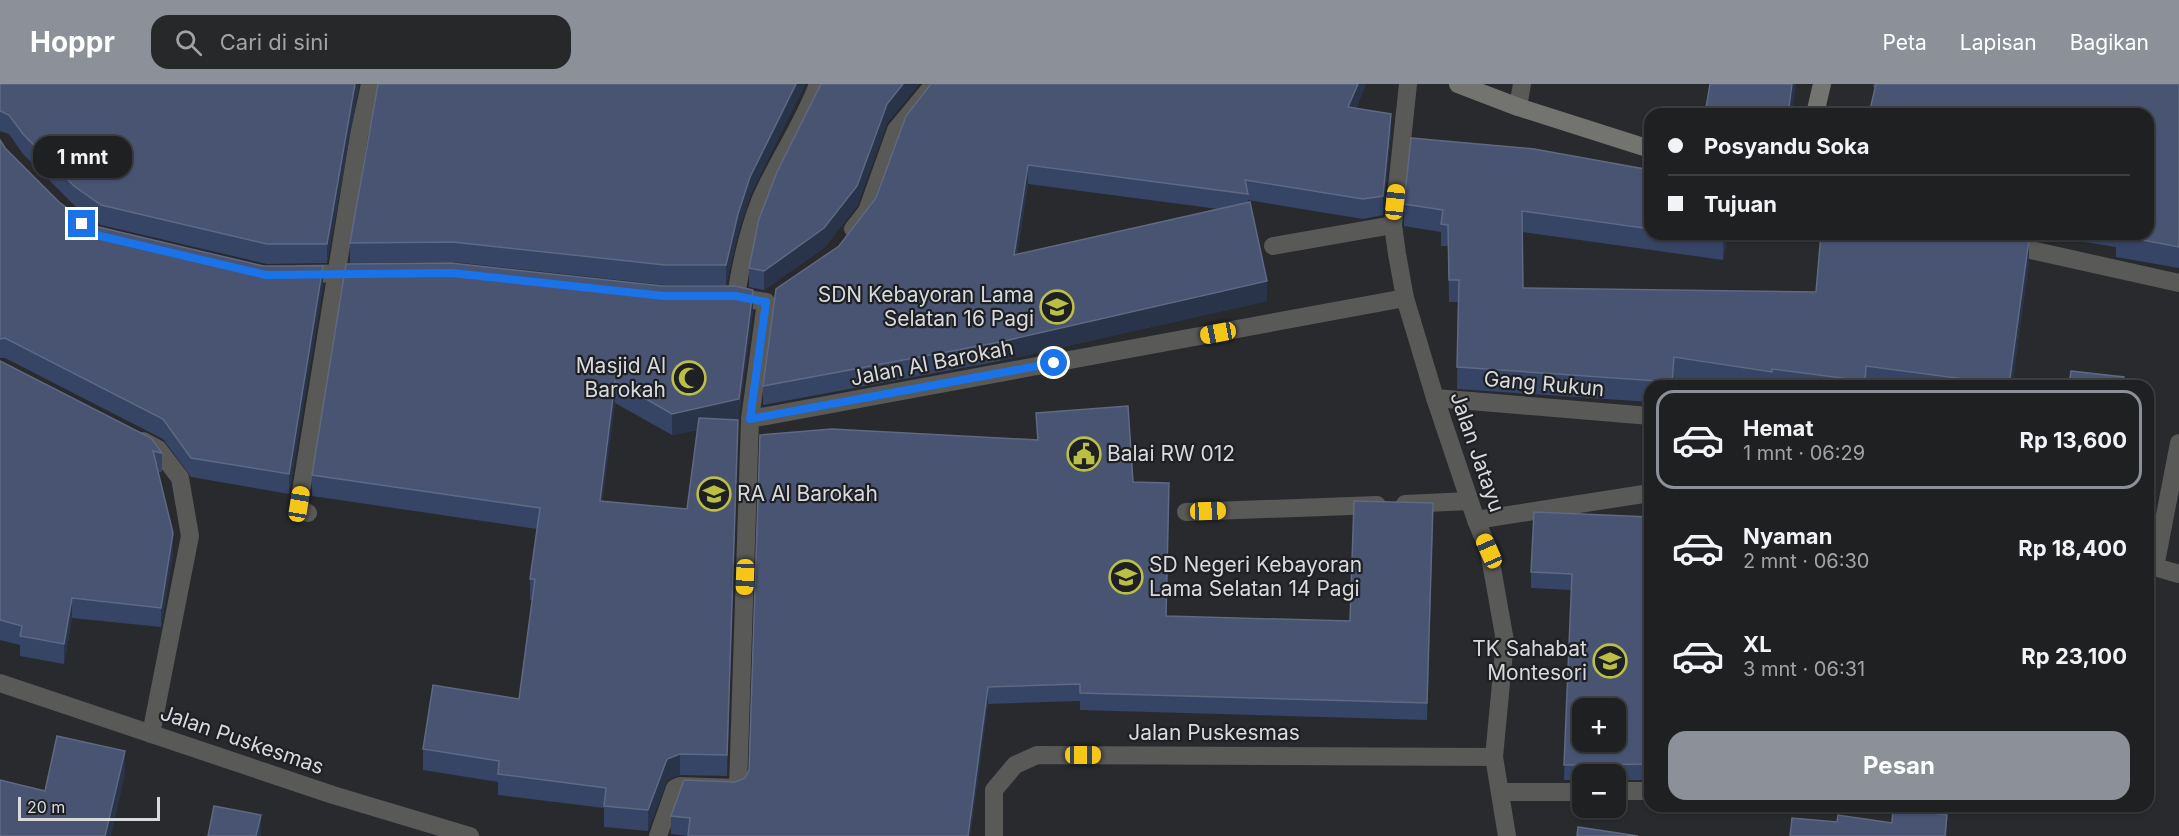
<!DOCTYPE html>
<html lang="id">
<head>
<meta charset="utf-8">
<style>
  :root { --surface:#1e2022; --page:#26282a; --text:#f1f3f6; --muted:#a1a3a5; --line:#3c3e40; --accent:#8c9099 }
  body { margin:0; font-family:Inter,sans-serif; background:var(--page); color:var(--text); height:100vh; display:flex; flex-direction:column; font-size:22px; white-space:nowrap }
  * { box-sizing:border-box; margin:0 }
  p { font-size:20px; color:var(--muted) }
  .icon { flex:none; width:33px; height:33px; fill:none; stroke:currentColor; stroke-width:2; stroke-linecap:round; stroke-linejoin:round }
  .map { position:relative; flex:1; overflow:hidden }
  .details { position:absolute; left:1644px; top:296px; width:510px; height:432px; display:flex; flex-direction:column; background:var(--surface); border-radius:18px; box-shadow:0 2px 4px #0004,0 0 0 2px var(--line) }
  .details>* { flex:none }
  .hud { position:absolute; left:1644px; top:24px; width:510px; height:132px; border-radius:18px; box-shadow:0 2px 4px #0004,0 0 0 2px var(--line); display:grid; align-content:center; height:132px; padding:0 24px; background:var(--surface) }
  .tools { position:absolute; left:1572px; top:614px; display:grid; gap:12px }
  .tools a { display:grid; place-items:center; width:54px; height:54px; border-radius:12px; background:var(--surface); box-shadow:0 2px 4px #0004,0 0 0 2px var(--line); font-size:30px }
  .scale { position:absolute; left:18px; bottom:15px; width:142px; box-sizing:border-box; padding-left:6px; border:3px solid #d8dadc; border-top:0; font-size:16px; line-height:21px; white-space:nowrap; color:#d8dadc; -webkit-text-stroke:4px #1e2024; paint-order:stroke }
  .end { position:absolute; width:27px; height:27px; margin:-14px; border:8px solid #1a73e8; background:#fff; box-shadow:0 0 0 3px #fff }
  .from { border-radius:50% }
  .bubble { position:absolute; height:42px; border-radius:18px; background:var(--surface); box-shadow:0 2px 4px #0004,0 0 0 2px var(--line); font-size:20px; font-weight:700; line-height:42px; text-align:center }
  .car { position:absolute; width:18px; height:36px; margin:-18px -9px; border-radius:8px; box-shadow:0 0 4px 2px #0007; background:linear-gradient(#f5c518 24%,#345 0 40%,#f5c518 0 76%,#345 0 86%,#f5c518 0) }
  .hud b { display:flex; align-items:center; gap:21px; height:57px; font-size:22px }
  .hud b+b { border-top:2px solid var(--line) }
  .hud i { width:15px; height:15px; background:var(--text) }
  ul { padding:10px 0 0; list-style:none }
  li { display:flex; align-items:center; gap:18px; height:99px; margin:0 12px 9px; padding:0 12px; border:3px solid transparent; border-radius:18px }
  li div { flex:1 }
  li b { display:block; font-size:22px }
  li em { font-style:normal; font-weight:700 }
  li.current { border-color:var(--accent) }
  li>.icon { width:54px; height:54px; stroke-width:1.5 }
  .primary-button { display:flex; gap:12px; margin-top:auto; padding:12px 24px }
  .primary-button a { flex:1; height:69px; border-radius:18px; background:var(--accent); color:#fff; font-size:24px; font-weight:700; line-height:69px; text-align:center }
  header { display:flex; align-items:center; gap:36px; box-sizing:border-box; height:84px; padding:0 30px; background:var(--accent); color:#fff }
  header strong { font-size:28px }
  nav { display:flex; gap:33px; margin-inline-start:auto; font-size:21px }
  .search { width:420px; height:54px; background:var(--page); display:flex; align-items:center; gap:15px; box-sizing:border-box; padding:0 21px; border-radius:18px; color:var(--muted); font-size:22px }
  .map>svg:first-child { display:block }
</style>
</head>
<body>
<header>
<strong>Hoppr</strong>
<div class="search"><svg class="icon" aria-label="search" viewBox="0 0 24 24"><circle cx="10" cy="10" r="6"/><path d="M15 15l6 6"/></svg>Cari di sini</div>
<nav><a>Peta</a><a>Lapisan</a><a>Bagikan</a></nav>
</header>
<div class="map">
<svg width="2179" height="752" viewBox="0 0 2179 752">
  <rect width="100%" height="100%" fill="#282a2d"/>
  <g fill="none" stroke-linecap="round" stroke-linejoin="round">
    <!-- lane -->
    <g stroke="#595957" stroke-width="18">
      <path d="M1405,420L1469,417"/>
      <path d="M1186,428L1377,421"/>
      <path d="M1616,707H1650"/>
      <path d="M1500,708H1582"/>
    </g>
    <!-- street -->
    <g stroke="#595957" stroke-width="18">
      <path d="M1408,0L1393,141L1397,170L1405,214L1435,314L1476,436L1489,467L1505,557L1494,673L1507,752"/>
      <path d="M1518,23L1522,0"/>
      <path d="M853,145L867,127L896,46L934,0"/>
      <path d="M1959,150L2179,199"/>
      <path d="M1273,162L1393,141"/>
      <path d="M298,190L367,189"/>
      <path d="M729,212L766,218"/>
      <path d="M736,212C741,179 748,148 760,117C777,77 803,41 818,0"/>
      <path d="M1435,314L1650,332"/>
      <path d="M750,335L1405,214"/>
      <path d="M143,357L158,365L180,394L190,452L151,650"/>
      <path d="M2179,359L2155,483L2179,490"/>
      <path d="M308,429L302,426L299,420L359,51L370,0"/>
      <path d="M1476,436L1650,409"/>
      <path d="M0,599L333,711L470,752"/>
      <path d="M658,752L675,704L680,702L735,704L738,702L750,335L766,218"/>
      <path d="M994,752V706L1015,681L1037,671L1494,673"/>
    </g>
    <!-- secondary -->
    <g stroke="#737370" stroke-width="18">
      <path d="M1458,0L1518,23L1650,65"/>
      <path d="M1815,30L1822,0"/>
    </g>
  </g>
  <!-- wall -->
  <g fill="#364465" fill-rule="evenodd">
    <path d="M0,0H359L327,179L267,180L101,141L74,121L23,70L9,50L0,47Z"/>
    <path d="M821,0H919L887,39L857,122L824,164L764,206L749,203V184Z"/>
    <path d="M931,0H1366L1356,24L1391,49L1383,131L1363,135L1248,116L1267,217L1000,277L763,321V302L839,162L876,114ZM1028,100L1218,125L1017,171Z"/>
    <path d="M1710,0H1796L1791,30H1706Z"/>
    <path d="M1873,0H2179V184L2116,173V163L2033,150L2032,155L2011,150H2148L1873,3Z"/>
    <path d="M0,56L5,64L59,118L90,141L323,202L289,410L191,393L163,355L5,274H0Z"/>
    <path d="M1650,86V150H1728L1723,176L1523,148V204L1816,208L2029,177L2012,302H1720L1674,294L1673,302H1650V318L1457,305L1458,218H1449L1448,162H1441V148L1404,142V120Z"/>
    <path d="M750,112L738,149L726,201H665L453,178L350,179V159Z"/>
    <path d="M663,202L753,227L738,337L727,692L680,691L667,696L648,747L604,743V724L498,711V698L423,686V665L519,615L532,516H530V495L537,445L312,412V391ZM615,319L672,351L697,346L687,425L602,417Z"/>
    <path d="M0,277L162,369V388H158L173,469L161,543L72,534L64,580L20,572V561L0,556Z"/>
    <path d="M1036,329L1133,398L1169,416L1166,532L1350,537L1433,436L1427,636L1080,626V617L988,620L970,752H688L671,750V732L745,694L1037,356Z"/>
    <path d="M1650,433V696H1616V690H1582V696H1564L1571,506L1531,504V488Z"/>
  </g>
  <!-- shaded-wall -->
  <g fill="#293349">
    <path d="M355,0H359L327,179V160Z"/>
    <path d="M796,0H806L750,112L738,149L726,201V181L738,130L750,93Z"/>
    <path d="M903,0H919L887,39L857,122L824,164L764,206V187L887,20Z"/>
    <path d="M1358,0H1366L1348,42V23Z"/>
    <path d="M1792,0H1796L1791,30H1788Z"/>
    <path d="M1391,30V49L1383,131V112Z"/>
    <path d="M1028,81V100L1014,191V171Z"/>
    <path d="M1724,150H1728L1723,176V155Z"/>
    <path d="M2029,156V177L2012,302H2009Z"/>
    <path d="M323,182V202L289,410V390Z"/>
    <path d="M1267,197V217L1000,277V258Z"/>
    <path d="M753,206V227L738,337L727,692L738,337L672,351V330Z"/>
    <path d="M1866,282V302H1865V297Z"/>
    <path d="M615,297V319L600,438V417Z"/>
    <path d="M1433,419V436L1427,636V619Z"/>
    <path d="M173,449V469L161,543V524Z"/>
    <path d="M72,514V534L64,580V560Z"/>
    <path d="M988,603V620L970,752H968Z"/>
    <path d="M125,667V691L111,752H105Z"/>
    <path d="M680,670V691L667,696L648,747V726L667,675Z"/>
    <path d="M261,731V752H256Z"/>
    <path d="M1947,731V752H1945Z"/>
  </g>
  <!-- building -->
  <g fill="#485472" stroke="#5e6982" stroke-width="1.5" fill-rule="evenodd">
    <path d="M0,0H355L327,160H267L101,121L74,102L23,50L9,31L0,27Z"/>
    <path d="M378,0H796L750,93L738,130L726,181H665L453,158L350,159Z"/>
    <path d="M821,0H903L887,20L857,102L824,144L764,187L749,184L759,135L777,88Z"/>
    <path d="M931,0H1358L1348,23L1391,30L1383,112L1363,115L1245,96L1248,110L1028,81L1014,171L1250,118L1267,197L1000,258L763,302L776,205L839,162L876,114L906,32Z"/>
    <path d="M1710,0H1792L1788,30H1743L1706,24Z"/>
    <path d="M1876,0H2179V163L2116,151V150H2148V30H1869Z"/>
    <path d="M1411,54L1534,65L1650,86V145L1522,127L1523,204L1816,208L1821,150H2005L2029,156L2009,301L1866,282L1865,297L1772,285V288L1674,273L1672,298L1457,283L1459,196H1449L1448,141L1441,140L1443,126L1404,120Z"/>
    <path d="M0,56L5,64L59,118L90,141L263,182H323L289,390L191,374L163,335L5,254L0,255Z"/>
    <path d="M1689,150H1724L1723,155Z"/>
    <path d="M451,179L663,202H735L753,206L739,315L672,330L615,297L600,417L687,425L699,334L738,336L727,671L680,670L667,675L648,726L604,722L606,704L498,690L499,677L423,665L433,601L519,615L535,495H530L540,424L312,391L346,180Z"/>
    <path d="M0,277L151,354L162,369L153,367L173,449L161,524L72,514L64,560L20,552L22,542L0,536Z"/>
    <path d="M2071,287L2124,293L2123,302H2069Z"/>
    <path d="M1128,322L1133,398L1169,399L1166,532L1350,537L1354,417L1433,419L1427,619L1080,609V600L988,603L968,752H688L690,734L671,732L684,696L735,698L745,694L749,686L760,351L832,345L1038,356L1036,329Z"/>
    <path d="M1534,428L1650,433V680L1564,681L1572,490L1531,488ZM1582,624H1616V657H1582Z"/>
    <path d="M57,652L125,667L105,752H0V696L45,707Z"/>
    <path d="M214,722L261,731L256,752H208Z"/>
    <path d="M1893,724L1947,731L1945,752H1790L1792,734L1837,738L1838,731L1892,739Z"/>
    <path d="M1578,743L1638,752H1577Z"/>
  </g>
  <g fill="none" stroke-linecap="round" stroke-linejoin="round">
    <!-- route -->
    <path stroke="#1a73e8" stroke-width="8" d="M82,140L96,151L266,191L452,189L664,212H736L766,218L750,335L1054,279"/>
  </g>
  <!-- icons -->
  <defs>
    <symbol id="school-ring" viewBox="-11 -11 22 22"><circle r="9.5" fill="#1e2024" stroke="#bbc044" stroke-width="1.5"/><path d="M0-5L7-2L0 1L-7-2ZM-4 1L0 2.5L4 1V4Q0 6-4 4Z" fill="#bbc044"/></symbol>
    <symbol id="mosque-ring" viewBox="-11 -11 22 22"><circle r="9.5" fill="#1e2024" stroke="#bbc044" stroke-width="1.5"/><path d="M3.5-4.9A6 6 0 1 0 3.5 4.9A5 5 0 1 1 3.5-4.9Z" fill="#bbc044"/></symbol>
    <symbol id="civic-ring" viewBox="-11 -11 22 22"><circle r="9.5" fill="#1e2024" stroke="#bbc044" stroke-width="1.5"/><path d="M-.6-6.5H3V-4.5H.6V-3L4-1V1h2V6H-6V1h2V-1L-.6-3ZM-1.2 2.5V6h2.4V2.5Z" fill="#bbc044"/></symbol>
  </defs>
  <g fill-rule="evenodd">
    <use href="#school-ring" x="1038" y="204" width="38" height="38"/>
    <use href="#mosque-ring" x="670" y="275" width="38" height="38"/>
    <use href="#civic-ring" x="1065" y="351" width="38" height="38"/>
    <use href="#school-ring" x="695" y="391" width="38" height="38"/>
    <use href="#school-ring" x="1107" y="474" width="38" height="38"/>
    <use href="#school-ring" x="1591" y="558" width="38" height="38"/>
  </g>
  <g text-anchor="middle" stroke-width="4.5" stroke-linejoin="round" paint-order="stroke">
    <!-- poi labels -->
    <g font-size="21" fill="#d8dadc" stroke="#1e2024" text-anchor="end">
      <text x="1034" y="218">SDN Kebayoran Lama<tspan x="1034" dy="24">Selatan 16 Pagi</tspan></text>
      <text x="666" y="289">Masjid Al<tspan x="666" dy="24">Barokah</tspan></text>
      <text x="1107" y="377" text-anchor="start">Balai RW 012</text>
      <text x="737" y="417" text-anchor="start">RA Al Barokah</text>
      <text x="1149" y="488" text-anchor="start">SD Negeri Kebayoran<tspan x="1149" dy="24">Lama Selatan 14 Pagi</tspan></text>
      <text x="1587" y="572">TK Sahabat<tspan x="1587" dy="24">Montesori</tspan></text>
    </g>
    <!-- street labels -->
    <g font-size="21" fill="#d8dadc" stroke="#1e2024">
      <text transform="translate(932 279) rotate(-11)" y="7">Jalan Al Barokah</text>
      <text transform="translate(1544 300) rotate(5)" y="7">Gang Rukun</text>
      <text transform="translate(1477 368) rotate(71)" y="7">Jalan Jatayu</text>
      <text x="1214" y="656">Jalan Puskesmas</text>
      <text transform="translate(242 656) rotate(19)" y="7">Jalan Puskesmas</text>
    </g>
  </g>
</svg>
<div class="tools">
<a>+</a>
<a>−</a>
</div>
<div class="scale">20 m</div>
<i class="end from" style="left:1054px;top:279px"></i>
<i class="end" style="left:82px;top:140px"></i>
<div class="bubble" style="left:33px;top:52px;width:99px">1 mnt</div>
<i class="car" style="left:1395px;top:118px;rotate:6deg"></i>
<i class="car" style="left:1218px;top:249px;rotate:259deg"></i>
<i class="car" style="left:299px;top:420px;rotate:9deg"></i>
<i class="car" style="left:1208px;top:427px;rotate:88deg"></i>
<i class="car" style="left:1489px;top:467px;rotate:336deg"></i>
<i class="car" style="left:745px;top:493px;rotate:182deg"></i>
<i class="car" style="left:1083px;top:671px;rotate:90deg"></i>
<div class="hud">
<b><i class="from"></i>Posyandu Soka</b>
<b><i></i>Tujuan</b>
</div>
<section class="details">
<ul>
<li class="current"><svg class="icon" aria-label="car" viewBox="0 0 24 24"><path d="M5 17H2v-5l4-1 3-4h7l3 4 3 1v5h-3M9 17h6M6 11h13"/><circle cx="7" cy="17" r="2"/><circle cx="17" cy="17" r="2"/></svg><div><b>Hemat</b><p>1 mnt · 06:29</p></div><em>Rp 13,600</em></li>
<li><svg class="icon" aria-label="car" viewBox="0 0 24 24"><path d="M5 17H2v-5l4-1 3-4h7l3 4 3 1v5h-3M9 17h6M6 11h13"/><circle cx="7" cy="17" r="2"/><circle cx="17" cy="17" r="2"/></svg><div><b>Nyaman</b><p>2 mnt · 06:30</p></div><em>Rp 18,400</em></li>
<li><svg class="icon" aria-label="car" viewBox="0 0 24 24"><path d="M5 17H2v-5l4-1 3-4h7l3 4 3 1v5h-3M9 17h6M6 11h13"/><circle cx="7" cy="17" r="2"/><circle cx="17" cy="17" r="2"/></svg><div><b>XL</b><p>3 mnt · 06:31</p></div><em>Rp 23,100</em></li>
</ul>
<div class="primary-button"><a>Pesan</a></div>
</section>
</div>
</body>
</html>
